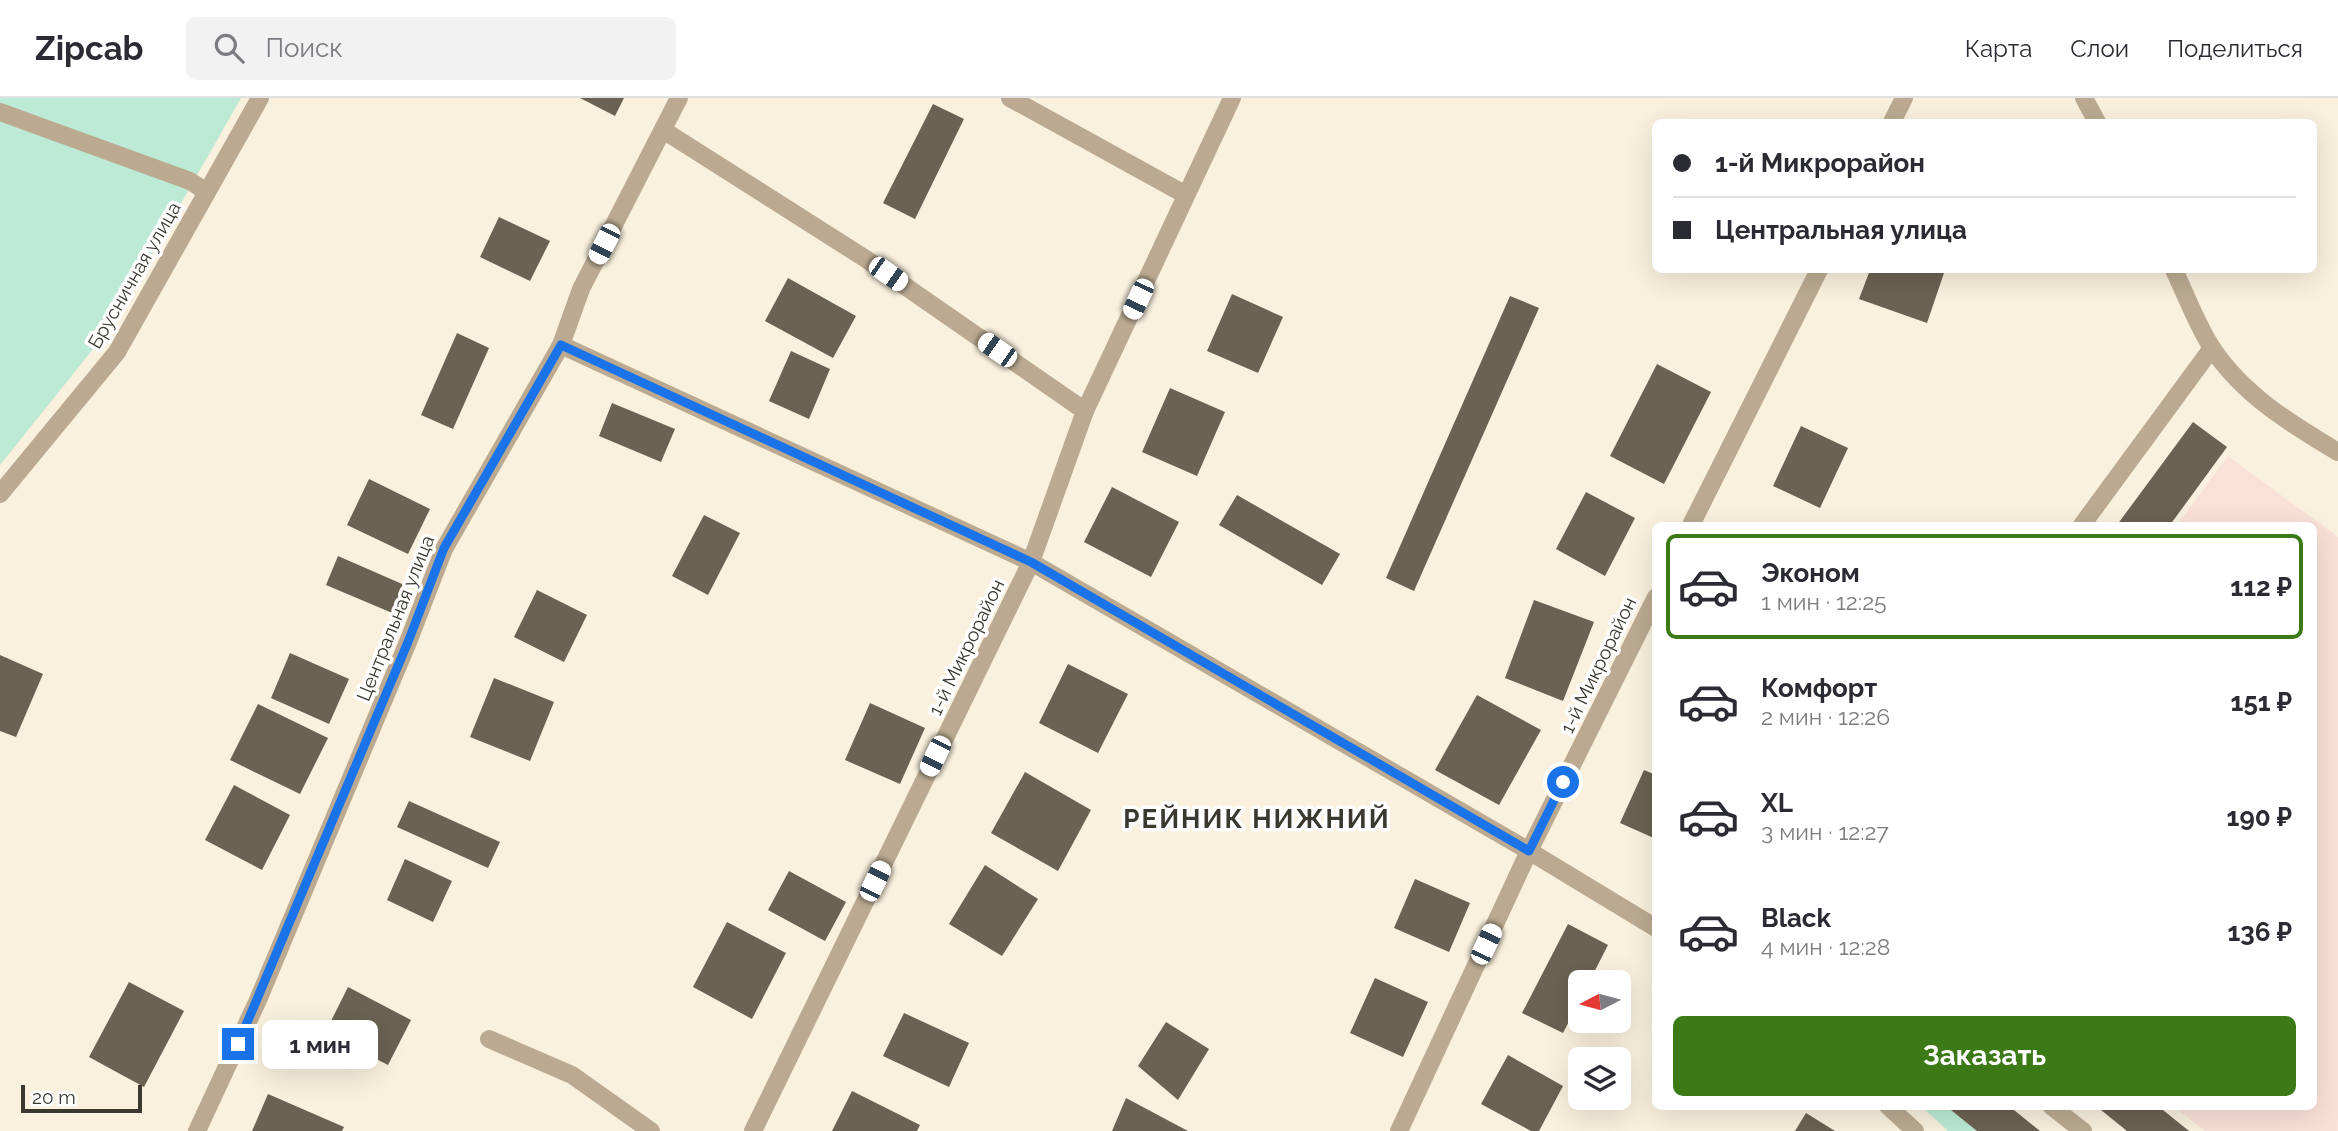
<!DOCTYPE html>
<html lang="ru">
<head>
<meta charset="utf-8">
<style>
  :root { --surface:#fff; --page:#f2f2f3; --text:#2b2b33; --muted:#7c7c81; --line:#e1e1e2; --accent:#3c7a17 }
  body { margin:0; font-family:Raleway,sans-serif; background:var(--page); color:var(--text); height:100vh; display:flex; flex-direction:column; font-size:26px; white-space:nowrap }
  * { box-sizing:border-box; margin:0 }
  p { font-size:23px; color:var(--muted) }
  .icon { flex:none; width:38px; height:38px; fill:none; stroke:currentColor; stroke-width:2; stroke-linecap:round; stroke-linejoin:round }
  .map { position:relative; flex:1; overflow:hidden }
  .side { position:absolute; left:1652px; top:424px; width:665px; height:588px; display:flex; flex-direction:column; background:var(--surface); border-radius:10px; box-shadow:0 7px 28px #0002 }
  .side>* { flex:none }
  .hud { position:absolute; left:1652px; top:21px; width:665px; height:154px; border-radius:10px; box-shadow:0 7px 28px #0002; display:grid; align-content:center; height:154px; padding:0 21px; background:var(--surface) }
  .needle { width:46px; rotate:264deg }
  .tools { position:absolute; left:1568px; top:872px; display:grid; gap:14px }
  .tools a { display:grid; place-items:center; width:63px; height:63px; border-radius:10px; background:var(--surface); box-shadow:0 7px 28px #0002; font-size:35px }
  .scale { position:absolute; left:21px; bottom:18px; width:121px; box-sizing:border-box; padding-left:7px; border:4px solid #3b3830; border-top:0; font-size:19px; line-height:24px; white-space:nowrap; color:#3b3830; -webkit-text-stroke:5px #fefefe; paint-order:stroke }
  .end { position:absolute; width:32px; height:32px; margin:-16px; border:9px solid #1a73e8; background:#fff; box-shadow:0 0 0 4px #fff }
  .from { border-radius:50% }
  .bubble { position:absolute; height:49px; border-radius:10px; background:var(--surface); box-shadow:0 7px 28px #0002; font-size:23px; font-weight:700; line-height:49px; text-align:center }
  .car { position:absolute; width:21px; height:42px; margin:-21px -10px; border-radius:9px; box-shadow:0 0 5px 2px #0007; background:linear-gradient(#fff 24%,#345 0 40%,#fff 0 76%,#345 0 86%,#fff 0) }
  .hud b { display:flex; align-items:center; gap:24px; height:66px; font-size:26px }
  .hud b+b { border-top:2px solid var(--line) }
  .hud i { width:18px; height:18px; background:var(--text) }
  ul { padding:12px 0 0; list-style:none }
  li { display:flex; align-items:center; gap:21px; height:105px; margin:0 14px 10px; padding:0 7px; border:4px solid transparent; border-radius:10px }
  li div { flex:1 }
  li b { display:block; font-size:26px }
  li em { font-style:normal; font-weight:700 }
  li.selected { border-color:var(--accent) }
  li>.icon { width:63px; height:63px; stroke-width:1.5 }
  .cta { display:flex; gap:14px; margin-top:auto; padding:14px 21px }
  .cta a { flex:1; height:80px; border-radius:10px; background:var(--accent); color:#fff; font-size:28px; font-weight:700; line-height:80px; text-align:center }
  header { display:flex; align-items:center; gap:42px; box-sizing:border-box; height:98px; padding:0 35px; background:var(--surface); border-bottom:2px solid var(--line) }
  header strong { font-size:33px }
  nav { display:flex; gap:38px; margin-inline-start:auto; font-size:24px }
  .search { width:490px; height:63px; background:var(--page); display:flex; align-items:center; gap:18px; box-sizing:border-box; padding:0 24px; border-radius:10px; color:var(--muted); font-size:26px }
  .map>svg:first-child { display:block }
</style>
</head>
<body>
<header>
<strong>Zipcab</strong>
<div class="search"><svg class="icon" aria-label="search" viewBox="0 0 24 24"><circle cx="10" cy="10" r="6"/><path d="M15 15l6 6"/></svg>Поиск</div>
<nav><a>Карта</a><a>Слои</a><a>Поделиться</a></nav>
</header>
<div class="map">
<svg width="2338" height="1033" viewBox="0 0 2338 1033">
  <rect width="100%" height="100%" fill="#f9f0dd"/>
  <!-- industrial -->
  <path fill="#fae1d8" d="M2228,358L2338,439V1033H2205L2173,1008H2314V427H2177Z"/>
  <!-- green -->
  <g fill="#bcead4">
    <path d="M0,0H241L110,230L0,367Z"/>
    <path d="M1921,1008H1946L1977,1033H1948Z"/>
  </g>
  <!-- building -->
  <g fill="#6a6252">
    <path d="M580,0H624L615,18Z"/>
    <path d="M933,6L964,21L915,121L883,105Z"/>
    <path d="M499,119L550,143L530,183L480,159Z"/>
    <path d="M1870,172H1945L1927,225L1859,201Z"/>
    <path d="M788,180L856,218L833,260L765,223Z"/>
    <path d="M1232,196L1283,219L1258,275L1207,253Z"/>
    <path d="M1510,198L1539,210L1414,493L1386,480Z"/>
    <path d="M457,235L489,250L453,331L421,317Z"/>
    <path d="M791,253L830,271L809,321L769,303Z"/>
    <path d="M1657,266L1711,294L1664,386L1610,358Z"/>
    <path d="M1170,290L1225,314L1197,378L1142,354Z"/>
    <path d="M612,305L675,331L661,364L599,338Z"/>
    <path d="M2193,324L2227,349L2170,427H2117Z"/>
    <path d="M1801,328L1848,350L1820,410L1773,388Z"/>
    <path d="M369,381L430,411L408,456L347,427Z"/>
    <path d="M1112,389L1179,424L1151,479L1084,444Z"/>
    <path d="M1586,394L1635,420L1605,478L1556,451Z"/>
    <path d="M1237,397L1340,456L1322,487L1219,427Z"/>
    <path d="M704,417L740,435L708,497L672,478Z"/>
    <path d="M338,458L409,489L397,517L326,487Z"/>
    <path d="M537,492L587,517L564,564L514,539Z"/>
    <path d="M1534,502L1594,524L1563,603L1505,580Z"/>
    <path d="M290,555L349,581L329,626L271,600Z"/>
    <path d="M0,557L43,576L16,639L0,633Z"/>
    <path d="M1068,566L1128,596L1098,655L1039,625Z"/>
    <path d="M494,580L554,604L530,663L470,639Z"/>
    <path d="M1477,597L1541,632L1499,707L1435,672Z"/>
    <path d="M870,605L925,630L900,686L845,662Z"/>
    <path d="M258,606L328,640L300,696L230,662Z"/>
    <path d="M1644,672L1656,677V741L1620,725Z"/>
    <path d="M1025,674L1091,712L1058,773L991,735Z"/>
    <path d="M234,687L290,717L262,772L205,742Z"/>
    <path d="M409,703L500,744L488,770L397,729Z"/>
    <path d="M405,761L452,783L433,824L387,802Z"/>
    <path d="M985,767L1038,801L1002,858L949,826Z"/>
    <path d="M789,773L846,804L825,843L768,812Z"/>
    <path d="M1415,781L1470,805L1449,854L1394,830Z"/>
    <path d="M727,824L786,855L752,921L693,889Z"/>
    <path d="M1568,826L1608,847L1589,884H1580V902L1563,935L1522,915Z"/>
    <path d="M1375,880L1428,904L1403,959L1350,935Z"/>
    <path d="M129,884L184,913L144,989L89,959Z"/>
    <path d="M348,889L411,922L388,967L325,935Z"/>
    <path d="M904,915L969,945L949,989L883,958Z"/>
    <path d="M1166,924L1209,951L1178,1002L1138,968Z"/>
    <path d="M1508,957L1563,988L1539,1033H1531L1481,1006Z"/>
    <path d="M852,993L920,1027L917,1033H832Z"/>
    <path d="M268,996L344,1029L342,1033H252Z"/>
    <path d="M1126,1000L1171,1024L1188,1033H1112Z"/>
    <path d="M1946,1008H2009L2040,1033H1977Z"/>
    <path d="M2096,1008H2158L2189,1033H2127Z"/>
    <path d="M1806,1015L1835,1033H1795Z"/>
  </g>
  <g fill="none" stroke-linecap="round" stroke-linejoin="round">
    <!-- lane -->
    <g stroke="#bbaa91" stroke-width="18">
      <path d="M1010,0L1186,97"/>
      <path d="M0,14L190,83L207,94"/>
      <path d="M663,32L866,161L1085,313"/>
      <path d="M561,247L1031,464L1529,753"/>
      <path d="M489,941L572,977L651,1033"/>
      <path d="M2051,1008L2083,1033"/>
    </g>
    <!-- street -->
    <g stroke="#bbaa91" stroke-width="18">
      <path d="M2084,0L2097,24"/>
      <path d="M1892,24L1904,0"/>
      <path d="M2174,172C2186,197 2197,227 2212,250C2243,297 2291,326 2338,354"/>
      <path d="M0,396L117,254L260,0"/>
      <path d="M1691,427L1819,172"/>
      <path d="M2082,427L2212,250"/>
      <path d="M1529,753L1656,830"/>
      <path d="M1888,1008L1915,1033"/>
      <path d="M197,1033L258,902L408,544L444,451L561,247L581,191L679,0"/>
      <path d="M753,1033L1031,464L1085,313L1232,0"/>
      <path d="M1399,1033L1529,753L1656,499"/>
    </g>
  </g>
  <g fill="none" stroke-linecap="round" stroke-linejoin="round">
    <!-- route -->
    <path stroke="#1a73e8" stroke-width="9" d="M238,946L408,544L444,450L561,247L1031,464L1529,753L1563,684"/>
  </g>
  <g text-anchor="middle" stroke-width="7" stroke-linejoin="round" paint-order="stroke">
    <!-- street labels -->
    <g font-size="19" fill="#3b3830" stroke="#fefefe">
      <text transform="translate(134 177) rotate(-60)" y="7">Брусничная улица</text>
      <text transform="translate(395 520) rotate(-68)" y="7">Центральная улица</text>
      <text transform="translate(966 549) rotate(-64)" y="7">1-й Микрорайон</text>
      <text transform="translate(1598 567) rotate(-64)" y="7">1-й Микрорайон</text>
    </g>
    <!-- district labels -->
    <g font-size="26" font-weight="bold" letter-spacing="2" fill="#3b3830" stroke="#fefefe">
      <text x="1257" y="730">РЕЙНИК НИЖНИЙ</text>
    </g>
  </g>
</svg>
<div class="tools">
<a><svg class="needle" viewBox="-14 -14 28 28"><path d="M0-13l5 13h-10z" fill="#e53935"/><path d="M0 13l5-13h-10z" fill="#7c7c81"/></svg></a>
<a><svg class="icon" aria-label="layers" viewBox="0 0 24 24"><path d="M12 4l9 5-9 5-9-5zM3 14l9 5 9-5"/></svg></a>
</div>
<div class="scale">20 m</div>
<i class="end from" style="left:1563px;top:684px"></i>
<i class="end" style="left:238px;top:946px"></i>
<div class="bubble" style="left:262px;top:922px;width:116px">1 мин</div>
<i class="car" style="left:604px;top:146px;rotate:207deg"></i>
<i class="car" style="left:888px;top:176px;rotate:125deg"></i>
<i class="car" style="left:1138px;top:201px;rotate:205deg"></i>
<i class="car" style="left:997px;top:252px;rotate:305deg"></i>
<i class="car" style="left:935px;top:658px;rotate:206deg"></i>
<i class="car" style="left:875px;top:783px;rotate:26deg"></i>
<i class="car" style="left:1486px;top:846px;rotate:25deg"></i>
<div class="hud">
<b><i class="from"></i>1-й Микрорайон</b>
<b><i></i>Центральная улица</b>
</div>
<section class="side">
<ul>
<li class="selected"><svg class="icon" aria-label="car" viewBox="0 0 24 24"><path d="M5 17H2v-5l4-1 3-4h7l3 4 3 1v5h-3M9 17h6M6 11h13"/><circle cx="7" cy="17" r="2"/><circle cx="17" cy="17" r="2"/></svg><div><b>Эконом</b><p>1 мин · 12:25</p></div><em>112 ₽</em></li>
<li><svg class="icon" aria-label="car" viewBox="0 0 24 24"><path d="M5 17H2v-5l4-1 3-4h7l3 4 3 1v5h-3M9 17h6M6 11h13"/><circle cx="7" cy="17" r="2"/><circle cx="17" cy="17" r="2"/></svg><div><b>Комфорт</b><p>2 мин · 12:26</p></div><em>151 ₽</em></li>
<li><svg class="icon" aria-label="car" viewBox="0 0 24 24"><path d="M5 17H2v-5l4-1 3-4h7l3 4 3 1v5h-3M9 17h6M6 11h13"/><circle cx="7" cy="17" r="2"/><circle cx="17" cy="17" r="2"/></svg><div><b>XL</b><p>3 мин · 12:27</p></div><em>190 ₽</em></li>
<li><svg class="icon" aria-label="car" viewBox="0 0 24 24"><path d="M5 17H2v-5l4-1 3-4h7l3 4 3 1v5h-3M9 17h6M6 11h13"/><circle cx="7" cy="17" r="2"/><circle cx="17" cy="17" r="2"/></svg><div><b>Black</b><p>4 мин · 12:28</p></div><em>136 ₽</em></li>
</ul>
<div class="cta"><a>Заказать</a></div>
</section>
</div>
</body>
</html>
